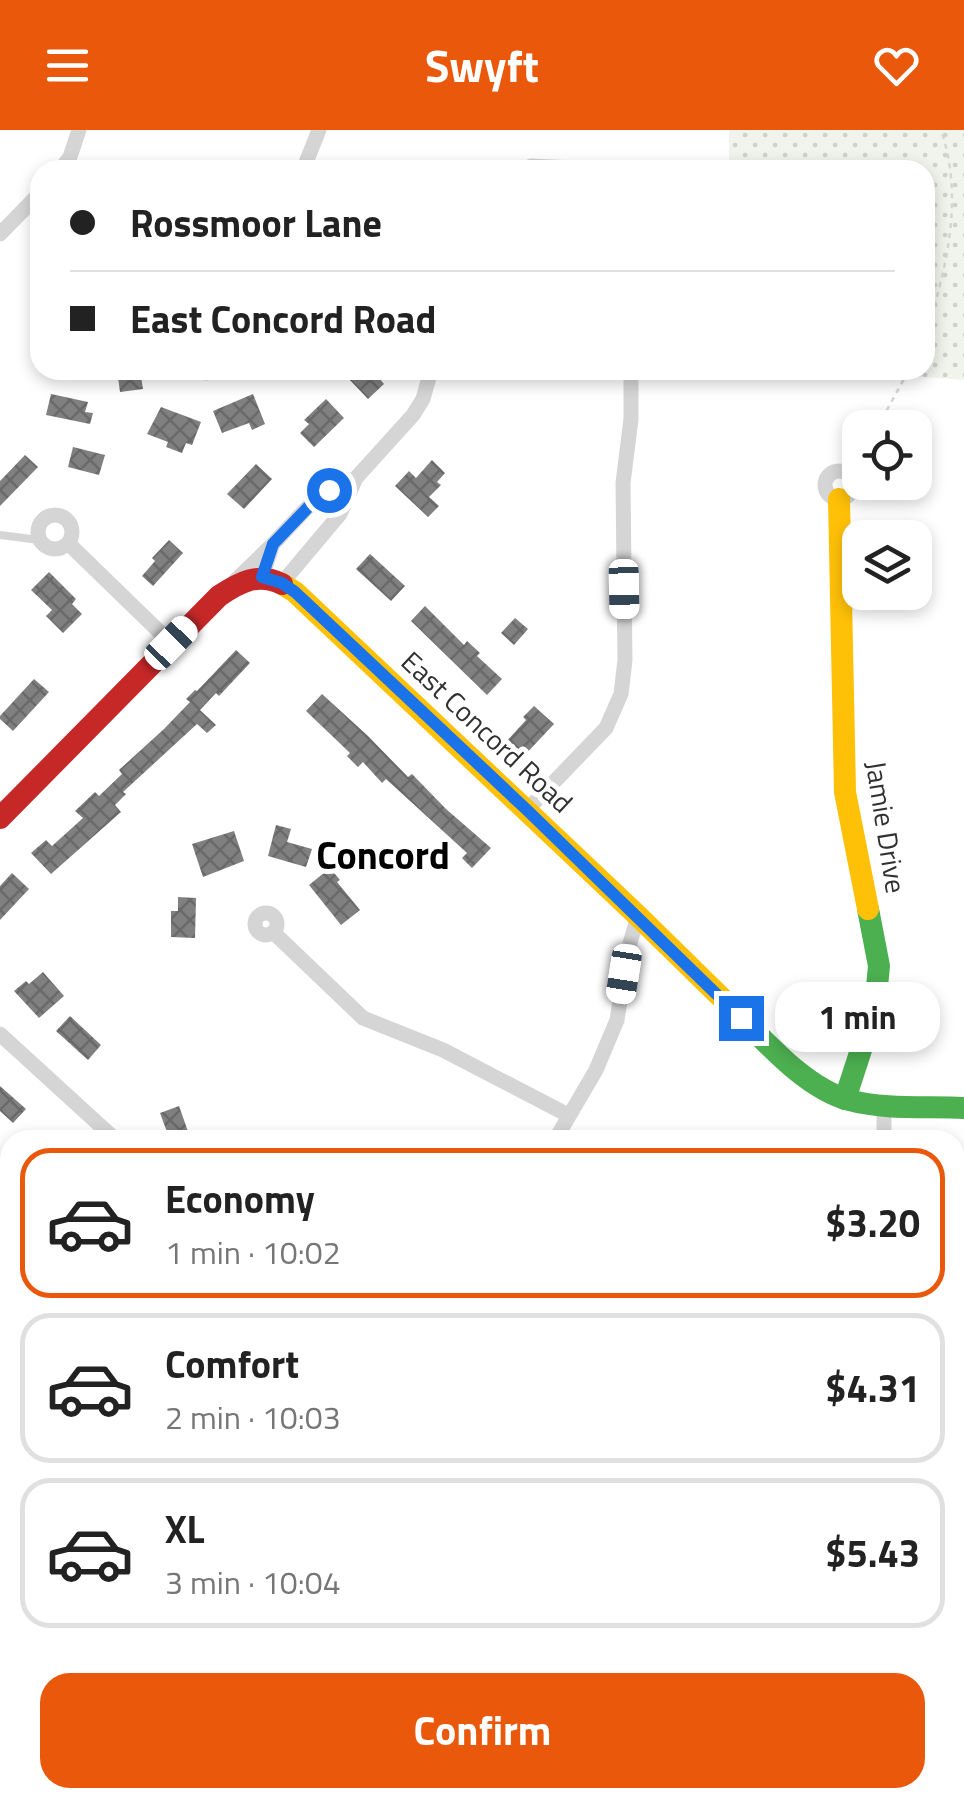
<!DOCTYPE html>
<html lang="en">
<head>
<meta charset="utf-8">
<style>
  :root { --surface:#fff; --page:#f6f6f6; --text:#222; --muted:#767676; --line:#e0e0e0; --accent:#ea580c }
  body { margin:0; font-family:"Titillium Web",sans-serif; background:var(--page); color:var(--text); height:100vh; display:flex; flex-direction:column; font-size:38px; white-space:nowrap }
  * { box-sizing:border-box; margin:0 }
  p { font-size:32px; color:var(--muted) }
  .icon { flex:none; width:55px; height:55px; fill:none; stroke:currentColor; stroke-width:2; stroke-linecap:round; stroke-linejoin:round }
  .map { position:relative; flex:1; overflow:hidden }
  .side { position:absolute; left:0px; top:1000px; width:965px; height:678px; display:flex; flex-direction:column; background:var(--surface); border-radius:30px 30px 0 0; box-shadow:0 5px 15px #0003 }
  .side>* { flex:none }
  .guide { position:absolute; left:30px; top:30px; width:905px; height:220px; border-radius:30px; box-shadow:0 5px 15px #0003; display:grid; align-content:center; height:220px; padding:0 40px; background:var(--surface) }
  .buttons { position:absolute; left:842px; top:280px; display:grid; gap:20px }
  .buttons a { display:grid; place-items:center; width:90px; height:90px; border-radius:20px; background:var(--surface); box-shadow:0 5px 15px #0003; font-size:50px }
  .end { position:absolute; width:45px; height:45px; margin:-22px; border:12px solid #1a73e8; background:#fff; box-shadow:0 0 0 5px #fff }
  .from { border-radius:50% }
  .bubble { position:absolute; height:70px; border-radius:30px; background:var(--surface); box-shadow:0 5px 15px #0003; font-size:32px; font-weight:700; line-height:70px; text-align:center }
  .car { position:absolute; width:30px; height:60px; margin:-30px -15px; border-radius:12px; box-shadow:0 0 8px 2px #0007; background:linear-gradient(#fff 24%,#345 0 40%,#fff 0 76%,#345 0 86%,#fff 0) }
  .guide b { display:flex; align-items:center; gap:35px; height:95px; font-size:38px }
  .guide b+b { border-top:2px solid var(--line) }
  .guide i { width:25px; height:25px; background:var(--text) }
  ul { padding:18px 0 0; list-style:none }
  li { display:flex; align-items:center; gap:30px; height:150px; margin:0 20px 15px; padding:0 20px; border:5px solid var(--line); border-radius:30px }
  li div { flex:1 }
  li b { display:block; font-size:38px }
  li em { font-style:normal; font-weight:700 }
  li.selected { border-color:var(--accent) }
  li>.icon { width:90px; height:90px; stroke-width:1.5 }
  .cta { display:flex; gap:20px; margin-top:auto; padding:20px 40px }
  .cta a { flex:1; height:115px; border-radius:30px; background:var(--accent); color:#fff; font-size:40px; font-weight:700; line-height:115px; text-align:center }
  header { display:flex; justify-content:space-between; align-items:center; height:130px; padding:0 40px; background:var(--accent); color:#fff; font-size:45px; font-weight:700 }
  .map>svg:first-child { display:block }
</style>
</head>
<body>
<header><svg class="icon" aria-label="menu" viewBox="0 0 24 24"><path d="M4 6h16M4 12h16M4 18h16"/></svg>Swyft<svg class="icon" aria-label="heart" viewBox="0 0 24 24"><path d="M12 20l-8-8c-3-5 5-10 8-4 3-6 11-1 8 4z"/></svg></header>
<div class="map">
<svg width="964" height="1676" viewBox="0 0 964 1676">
  <defs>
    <pattern id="park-dots" width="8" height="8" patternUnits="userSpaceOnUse" patternTransform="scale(2.5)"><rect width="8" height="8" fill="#f1f4ec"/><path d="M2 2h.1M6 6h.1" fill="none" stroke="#cfd2cb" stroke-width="1.8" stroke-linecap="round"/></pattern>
    <pattern id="building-cross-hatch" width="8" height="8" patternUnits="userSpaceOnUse" patternTransform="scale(2.5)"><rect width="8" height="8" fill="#808080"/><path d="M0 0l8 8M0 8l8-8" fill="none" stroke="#696969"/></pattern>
  </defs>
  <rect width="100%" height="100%" fill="#fff"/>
  <!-- park -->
  <path fill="url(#park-dots)" d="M729,0H964V250L829,240H925V40H729Z"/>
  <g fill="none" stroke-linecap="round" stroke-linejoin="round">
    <!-- stream -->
    <path stroke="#dcecf2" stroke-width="4" d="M521,1668L534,1676"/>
  </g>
  <!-- building -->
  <g fill="url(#building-cross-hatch)">
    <path d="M117,240H140L143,259L120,262Z"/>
    <path d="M354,240H390L380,249L384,254L368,269L347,247Z"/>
    <path d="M51,264L88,272L85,282L93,283L90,294L46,285Z"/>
    <path d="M253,264L265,294L252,300L249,293L222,303L213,281Z"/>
    <path d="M326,269L344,288L314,317L300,303L309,294L304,290Z"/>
    <path d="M161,277L201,292L192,315L186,313L182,323L166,317L168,312L147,304Z"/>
    <path d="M73,317L105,325L99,345L68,337Z"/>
    <path d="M25,325L38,337L0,376V351Z"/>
    <path d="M432,330L445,343L437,352L441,355L429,367L439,376L428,387L395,356L409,341L416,348Z"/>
    <path d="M256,334L272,349L244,379L227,364Z"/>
    <path d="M169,410L183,423L153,456L142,446L155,431L152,428Z"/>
    <path d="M370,424L405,456L391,471L356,439Z"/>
    <path d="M49,442L76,469L72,474L82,484L63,503L46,486L52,480L31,460Z"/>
    <path d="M425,476L464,515L467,511L480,523L477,526L502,549L487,565L411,491Z"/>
    <path d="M515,488L528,499L514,515L501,503Z"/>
    <path d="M236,520L250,533L219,566L216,563L200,580L216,595L207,603L197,594L123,662L126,664L115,675L121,682L51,744L31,723L46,710L52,716L83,688L75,681L95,662L99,666L122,644L119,640L164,599L190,572L186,569L195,560L197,561Z"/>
    <path d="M34,549L49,562L13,601L0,589V586Z"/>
    <path d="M322,564L368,606L408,647L412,644L446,679L491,718L472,738L462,728L467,723L386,649L382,653L363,632L358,637L347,626L350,623L306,581Z"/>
    <path d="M534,576L554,594L523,627L506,612L526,590L523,587Z"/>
    <path d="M276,695L291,699L287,712L312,719L306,737L268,726Z"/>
    <path d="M234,701L244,731L203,747L192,714Z"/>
    <path d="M330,738L340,750L337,752L360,780L341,795L309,755Z"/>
    <path d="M12,743L29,759L0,790V756Z"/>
    <path d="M178,767L196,768L195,808L171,807V781H178Z"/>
    <path d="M43,842L64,866L39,888L14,861L26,851L29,854Z"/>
    <path d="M70,886L101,915L88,930L56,901Z"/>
    <path d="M0,956L26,979L13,993L0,981Z"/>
    <path d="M179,976L191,1010H170L160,983Z"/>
    <path d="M10,1408V1444L0,1454V1419Z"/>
  </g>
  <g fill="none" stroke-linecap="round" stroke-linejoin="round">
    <!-- path -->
    <g stroke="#d5d5d5" stroke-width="2.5" stroke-dasharray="5 5" stroke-linecap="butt">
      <path d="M925,205C947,140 964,66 941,0"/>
      <path d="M877,298L909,240"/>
      <path d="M849,345L860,326"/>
    </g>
    <!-- lane -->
    <path stroke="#d5d5d5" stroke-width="8" d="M0,405L39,410"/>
    <!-- street -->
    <g stroke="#d5d5d5" stroke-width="15">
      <path d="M60,40L70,27L79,0"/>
      <path d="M303,40L319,0"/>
      <path d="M527,40L531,36L617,40"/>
      <path d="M0,104L40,63"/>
      <path d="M195,240L206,243L213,240"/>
      <circle cx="839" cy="355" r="14"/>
      <circle cx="55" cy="402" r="17"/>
      <path d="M69,414L171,513"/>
      <path d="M262,447L273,414L305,380L318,367L356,348"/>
      <path d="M233,453L270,417"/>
      <path d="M282,453L340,384L356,348L413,285L423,269L431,240"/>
      <path d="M527,680L606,598L621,564L625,530L623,353L631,289V240"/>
      <circle cx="266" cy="794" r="11"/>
      <path d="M273,802L363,888L443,920L568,985"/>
      <path d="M0,904L116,1010"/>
      <path d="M555,1010L596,940L617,890L628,820L638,786"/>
      <path d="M884,1010V976"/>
      <path d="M0,1169L10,1158"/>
      <path d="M955,1248L964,1257"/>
      <path d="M955,1405L964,1396"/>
      <path d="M0,1515L10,1505"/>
      <path d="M758,1668L767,1676"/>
      <path d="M174,1676L176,1668"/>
    </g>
    <!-- fast -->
    <g stroke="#4caf50" stroke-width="22">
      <path d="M734,880C765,911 805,958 849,970C885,980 927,976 964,978"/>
      <path d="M845,969L875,877L879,836L868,779"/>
    </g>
    <!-- slow -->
    <g stroke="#ffc107" stroke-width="22">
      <path d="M839,369L845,662L868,779"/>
      <path d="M282,454L295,462L638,786L734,880"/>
    </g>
    <!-- jam -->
    <path stroke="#c62828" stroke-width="22" d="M0,688L219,466C240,452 258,442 282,454"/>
  </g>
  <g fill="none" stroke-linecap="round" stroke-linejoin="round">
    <!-- route -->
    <path stroke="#1a73e8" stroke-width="12" d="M329,360L318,367L273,414L262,447L282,453L295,462L527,680L741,888"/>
  </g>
  <g text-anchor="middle" stroke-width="10" stroke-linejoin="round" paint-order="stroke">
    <!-- street labels -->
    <g font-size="28" fill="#313131" stroke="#fff">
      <text transform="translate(487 602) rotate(43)" y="10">East Concord Road</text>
      <text transform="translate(886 697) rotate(81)" y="10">Jamie Drive</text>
    </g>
    <!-- district labels -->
    <g font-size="38" font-weight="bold" fill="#000" stroke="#fff">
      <text x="383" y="739">Concord</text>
    </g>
  </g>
</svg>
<div class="buttons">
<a><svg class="icon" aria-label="locate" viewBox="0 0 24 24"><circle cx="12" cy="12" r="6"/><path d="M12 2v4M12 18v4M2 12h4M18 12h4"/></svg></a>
<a><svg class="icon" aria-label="layers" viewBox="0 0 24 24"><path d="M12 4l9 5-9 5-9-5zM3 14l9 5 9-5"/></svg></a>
</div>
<i class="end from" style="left:329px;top:360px"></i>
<i class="end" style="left:741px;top:888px"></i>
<div class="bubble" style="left:775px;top:852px;width:165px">1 min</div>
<i class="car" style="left:624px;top:459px;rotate:179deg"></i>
<i class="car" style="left:171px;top:513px;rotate:44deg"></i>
<i class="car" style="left:624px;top:844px;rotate:189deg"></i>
<div class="guide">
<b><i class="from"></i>Rossmoor Lane</b>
<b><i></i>East Concord Road</b>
</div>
<section class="side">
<ul>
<li class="selected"><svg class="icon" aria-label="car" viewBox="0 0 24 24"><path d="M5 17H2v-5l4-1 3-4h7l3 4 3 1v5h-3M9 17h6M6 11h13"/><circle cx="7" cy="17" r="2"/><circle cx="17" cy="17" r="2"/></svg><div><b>Economy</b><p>1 min · 10:02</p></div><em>$3.20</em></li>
<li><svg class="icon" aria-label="car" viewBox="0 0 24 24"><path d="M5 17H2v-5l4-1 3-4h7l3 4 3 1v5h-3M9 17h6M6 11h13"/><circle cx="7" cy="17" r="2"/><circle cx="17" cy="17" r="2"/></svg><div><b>Comfort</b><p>2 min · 10:03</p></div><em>$4.31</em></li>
<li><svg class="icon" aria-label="car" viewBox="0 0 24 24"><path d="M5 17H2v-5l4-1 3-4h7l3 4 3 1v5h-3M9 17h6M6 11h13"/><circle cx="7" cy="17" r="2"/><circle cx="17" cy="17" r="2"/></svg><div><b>XL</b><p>3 min · 10:04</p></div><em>$5.43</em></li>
</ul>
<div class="cta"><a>Confirm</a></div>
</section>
</div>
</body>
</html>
